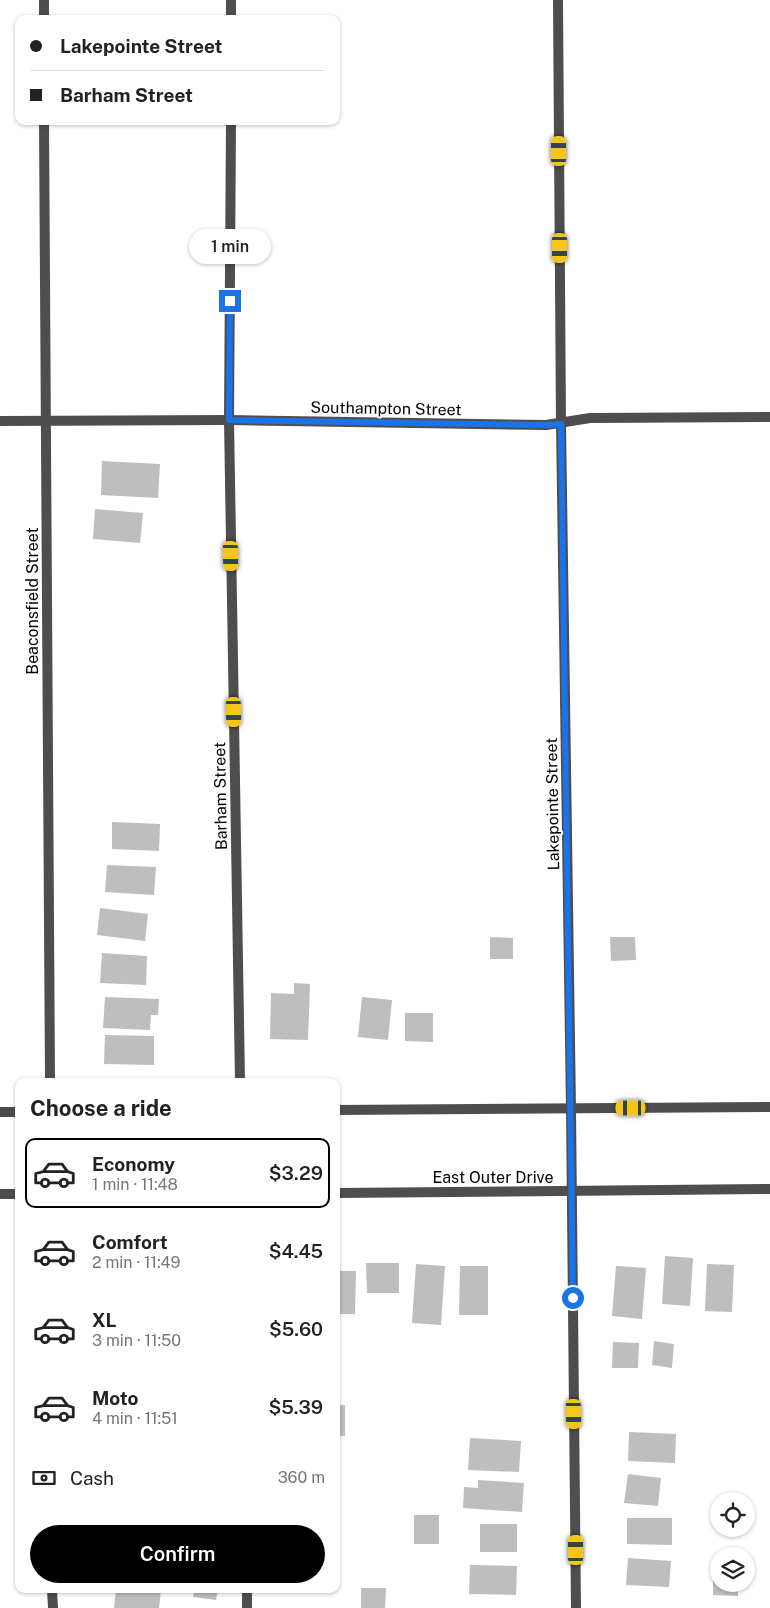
<!DOCTYPE html>
<html lang="en">
<head>
<meta charset="utf-8">
<style>
  :root { --surface:#fff; --page:#f2f2f2; --text:#222; --muted:#767676; --line:#e0e0e0; --accent:#000 }
  body { margin:0; font-family:"Public Sans",sans-serif; background:var(--page); color:var(--text); height:100vh; display:flex; flex-direction:column; font-size:19px; white-space:nowrap }
  * { box-sizing:border-box; margin:0 }
  p { font-size:16px; color:var(--muted) }
  .icon { flex:none; width:28px; height:28px; fill:none; stroke:currentColor; stroke-width:2; stroke-linecap:round; stroke-linejoin:round }
  .map { position:relative; flex:1; overflow:hidden }
  .details { position:absolute; left:15px; top:1078px; width:325px; height:515px; display:flex; flex-direction:column; background:var(--surface); border-radius:10px; box-shadow:0 1px 4px #0004 }
  .details>* { flex:none }
  .top-card { position:absolute; left:15px; top:15px; width:325px; height:110px; border-radius:10px; box-shadow:0 1px 4px #0004; display:grid; align-content:center; height:110px; padding:0 15px; background:var(--surface) }
  .controls { position:absolute; left:710px; top:1492px; display:grid; gap:10px }
  .controls a { display:grid; place-items:center; width:45px; height:45px; border-radius:50%; background:var(--surface); box-shadow:0 1px 4px #0004; font-size:25px }
  .end { position:absolute; width:22px; height:22px; margin:-11px; border:6px solid #1a73e8; background:#fff; box-shadow:0 0 0 2px #fff }
  .from { border-radius:50% }
  .bubble { position:absolute; height:35px; border-radius:18px; background:var(--surface); box-shadow:0 1px 4px #0004; font-size:16px; font-weight:600; line-height:35px; text-align:center }
  .car { position:absolute; width:15px; height:30px; margin:-15px -8px; border-radius:6px; box-shadow:0 0 4px 1px #0007; background:linear-gradient(#f5c518 24%,#345 0 40%,#f5c518 0 76%,#345 0 86%,#f5c518 0) }
  .top-card b { display:flex; align-items:center; gap:18px; height:48px; font-size:19px }
  .top-card b+b { border-top:1px solid var(--line) }
  .top-card i { width:12px; height:12px; background:var(--text) }
  ul { padding:0; list-style:none }
  li { display:flex; align-items:center; gap:15px; height:70px; margin:0 10px 8px; padding:0 5px; border:2px solid transparent; border-radius:10px }
  li div { flex:1 }
  li b { display:block; font-size:19px }
  li em { font-style:normal; font-weight:600 }
  li.on { border-color:var(--accent) }
  li>.icon { width:45px; height:45px; stroke-width:1.5 }
  h2 { padding:0 15px; font-size:22px; line-height:60px }
  .pay { display:flex; align-items:center; gap:12px; height:55px; padding:0 15px; font-size:19px }
  .pay p { margin-inline-start:auto }
  .cta { display:flex; gap:10px; margin-top:auto; padding:10px 15px }
  .cta a { flex:1; height:58px; border-radius:30px; background:var(--accent); color:#fff; font-size:20px; font-weight:600; line-height:58px; text-align:center }
  .map>svg:first-child { display:block }
</style>
</head>
<body>
<div class="map">
<svg width="770" height="1608" viewBox="0 0 770 1608">
  <rect width="100%" height="100%" fill="#fff"/>
  <!-- building -->
  <g fill="#bebebe">
    <path d="M102,461L160,464L158,498L101,495Z"/>
    <path d="M95,509L143,513L140,543L93,539Z"/>
    <path d="M112,822L160,824L159,851L112,849Z"/>
    <path d="M107,865L156,867L154,895L105,892Z"/>
    <path d="M100,908L148,914L145,941L97,935Z"/>
    <path d="M490,937L513,938V959H490Z"/>
    <path d="M610,937H635L636,960L611,961Z"/>
    <path d="M102,953L147,956L146,985L100,983Z"/>
    <path d="M294,983L310,984L308,1040L270,1039L271,993L294,994Z"/>
    <path d="M105,997L159,999L158,1015H151L150,1030L103,1028Z"/>
    <path d="M362,997L392,1000L388,1040L358,1037Z"/>
    <path d="M405,1013H433V1042L405,1041Z"/>
    <path d="M105,1035L154,1036V1065L104,1064Z"/>
    <path d="M665,1256L693,1258L690,1306L662,1304Z"/>
    <path d="M366,1263H399V1293H367Z"/>
    <path d="M416,1264L445,1266L441,1325L412,1323Z"/>
    <path d="M707,1264L734,1265L732,1312L705,1311Z"/>
    <path d="M460,1266H488V1315H459Z"/>
    <path d="M616,1266L646,1268L642,1319L612,1316Z"/>
    <path d="M336,1271H356L355,1314H339L340,1304H336Z"/>
    <path d="M654,1341L674,1344L672,1368L652,1365Z"/>
    <path d="M613,1342L639,1343L638,1368H612Z"/>
    <rect x="336" y="1405" width="9" height="31"/>
    <path d="M629,1432L676,1434L675,1463L628,1461Z"/>
    <path d="M470,1438L521,1441L519,1472L468,1470Z"/>
    <path d="M628,1474L661,1478L658,1506L624,1503Z"/>
    <path d="M478,1480L524,1483L522,1512L463,1508L464,1487L478,1488Z"/>
    <rect x="414" y="1515" width="25" height="29"/>
    <path d="M627,1518H672V1545L627,1544Z"/>
    <rect x="480" y="1524" width="37" height="28"/>
    <path d="M628,1558L671,1561L669,1587L626,1585Z"/>
    <path d="M470,1565L517,1566L516,1595L469,1594Z"/>
    <path d="M713,1571H719V1584H738V1596L713,1595Z"/>
    <path d="M361,1588H386L385,1608H361Z"/>
    <path d="M116,1589H148L161,1590L159,1608H114Z"/>
    <path d="M194,1589H218L216,1600L193,1597Z"/>
  </g>
  <g fill="none" stroke-linecap="round" stroke-linejoin="round">
    <!-- minor -->
    <g stroke="#4e4e4e" stroke-width="10">
      <path d="M44,0V19"/>
      <path d="M231,0V19"/>
      <path d="M558,0L561,424L571,1109L576,1608"/>
      <path d="M44,121L50,1081"/>
      <path d="M231,121L229,420L240,1081"/>
      <path d="M0,421L229,420L546,425L590,418L770,417"/>
      <path d="M52,1589L53,1608"/>
      <path d="M247,1589V1608"/>
    </g>
    <!-- tertiary -->
    <g stroke="#4e4e4e" stroke-width="10">
      <path d="M336,1110L770,1107"/>
      <path d="M0,1112H19"/>
      <path d="M336,1193L770,1189"/>
      <path d="M0,1194H19"/>
    </g>
  </g>
  <g fill="none" stroke-linecap="round" stroke-linejoin="round">
    <!-- route -->
    <path stroke="#1a73e8" stroke-width="6" d="M230,301L229,420L546,425L561,424L573,1298"/>
  </g>
  <g text-anchor="middle" stroke-width="4" stroke-linejoin="round" paint-order="stroke">
    <!-- street labels -->
    <g font-size="16" fill="#000" stroke="#fff">
      <text transform="translate(386 408) rotate(1)" y="6">Southampton Street</text>
      <text transform="translate(32 601) rotate(-90)" y="6">Beaconsfield Street</text>
      <text transform="translate(220 796) rotate(-91)" y="6">Barham Street</text>
      <text transform="translate(552 804) rotate(-91)" y="6">Lakepointe Street</text>
      <text x="493" y="1183">East Outer Drive</text>
    </g>
  </g>
</svg>
<div class="controls">
<a><svg class="icon" aria-label="locate" viewBox="0 0 24 24"><circle cx="12" cy="12" r="6"/><path d="M12 2v4M12 18v4M2 12h4M18 12h4"/></svg></a>
<a><svg class="icon" aria-label="layers" viewBox="0 0 24 24"><path d="M12 4l9 5-9 5-9-5zM3 14l9 5 9-5"/></svg></a>
</div>
<i class="end from" style="left:573px;top:1298px"></i>
<i class="end" style="left:230px;top:301px"></i>
<div class="bubble" style="left:189px;top:229px;width:82px">1 min</div>
<i class="car" style="left:559px;top:151px;rotate:0deg"></i>
<i class="car" style="left:560px;top:248px;rotate:180deg"></i>
<i class="car" style="left:231px;top:556px;rotate:179deg"></i>
<i class="car" style="left:234px;top:712px;rotate:179deg"></i>
<i class="car" style="left:631px;top:1108px;rotate:270deg"></i>
<i class="car" style="left:574px;top:1414px;rotate:179deg"></i>
<i class="car" style="left:576px;top:1550px;rotate:0deg"></i>
<div class="top-card">
<b><i class="from"></i>Lakepointe Street</b>
<b><i></i>Barham Street</b>
</div>
<section class="details">
<h2>Choose a ride</h2>
<ul>
<li class="on"><svg class="icon" aria-label="car" viewBox="0 0 24 24"><path d="M5 17H2v-5l4-1 3-4h7l3 4 3 1v5h-3M9 17h6M6 11h13"/><circle cx="7" cy="17" r="2"/><circle cx="17" cy="17" r="2"/></svg><div><b>Economy</b><p>1 min · 11:48</p></div><em>$3.29</em></li>
<li><svg class="icon" aria-label="car" viewBox="0 0 24 24"><path d="M5 17H2v-5l4-1 3-4h7l3 4 3 1v5h-3M9 17h6M6 11h13"/><circle cx="7" cy="17" r="2"/><circle cx="17" cy="17" r="2"/></svg><div><b>Comfort</b><p>2 min · 11:49</p></div><em>$4.45</em></li>
<li><svg class="icon" aria-label="car" viewBox="0 0 24 24"><path d="M5 17H2v-5l4-1 3-4h7l3 4 3 1v5h-3M9 17h6M6 11h13"/><circle cx="7" cy="17" r="2"/><circle cx="17" cy="17" r="2"/></svg><div><b>XL</b><p>3 min · 11:50</p></div><em>$5.60</em></li>
<li><svg class="icon" aria-label="car" viewBox="0 0 24 24"><path d="M5 17H2v-5l4-1 3-4h7l3 4 3 1v5h-3M9 17h6M6 11h13"/><circle cx="7" cy="17" r="2"/><circle cx="17" cy="17" r="2"/></svg><div><b>Moto</b><p>4 min · 11:51</p></div><em>$5.39</em></li>
</ul>
<div class="pay"><svg class="icon" aria-label="cash" viewBox="0 0 24 24"><path d="M3 7h18v10H3z"/><circle cx="12" cy="12" r="2"/></svg>Cash<p>360 m</p></div>
<div class="cta"><a>Confirm</a></div>
</section>
</div>
</body>
</html>
